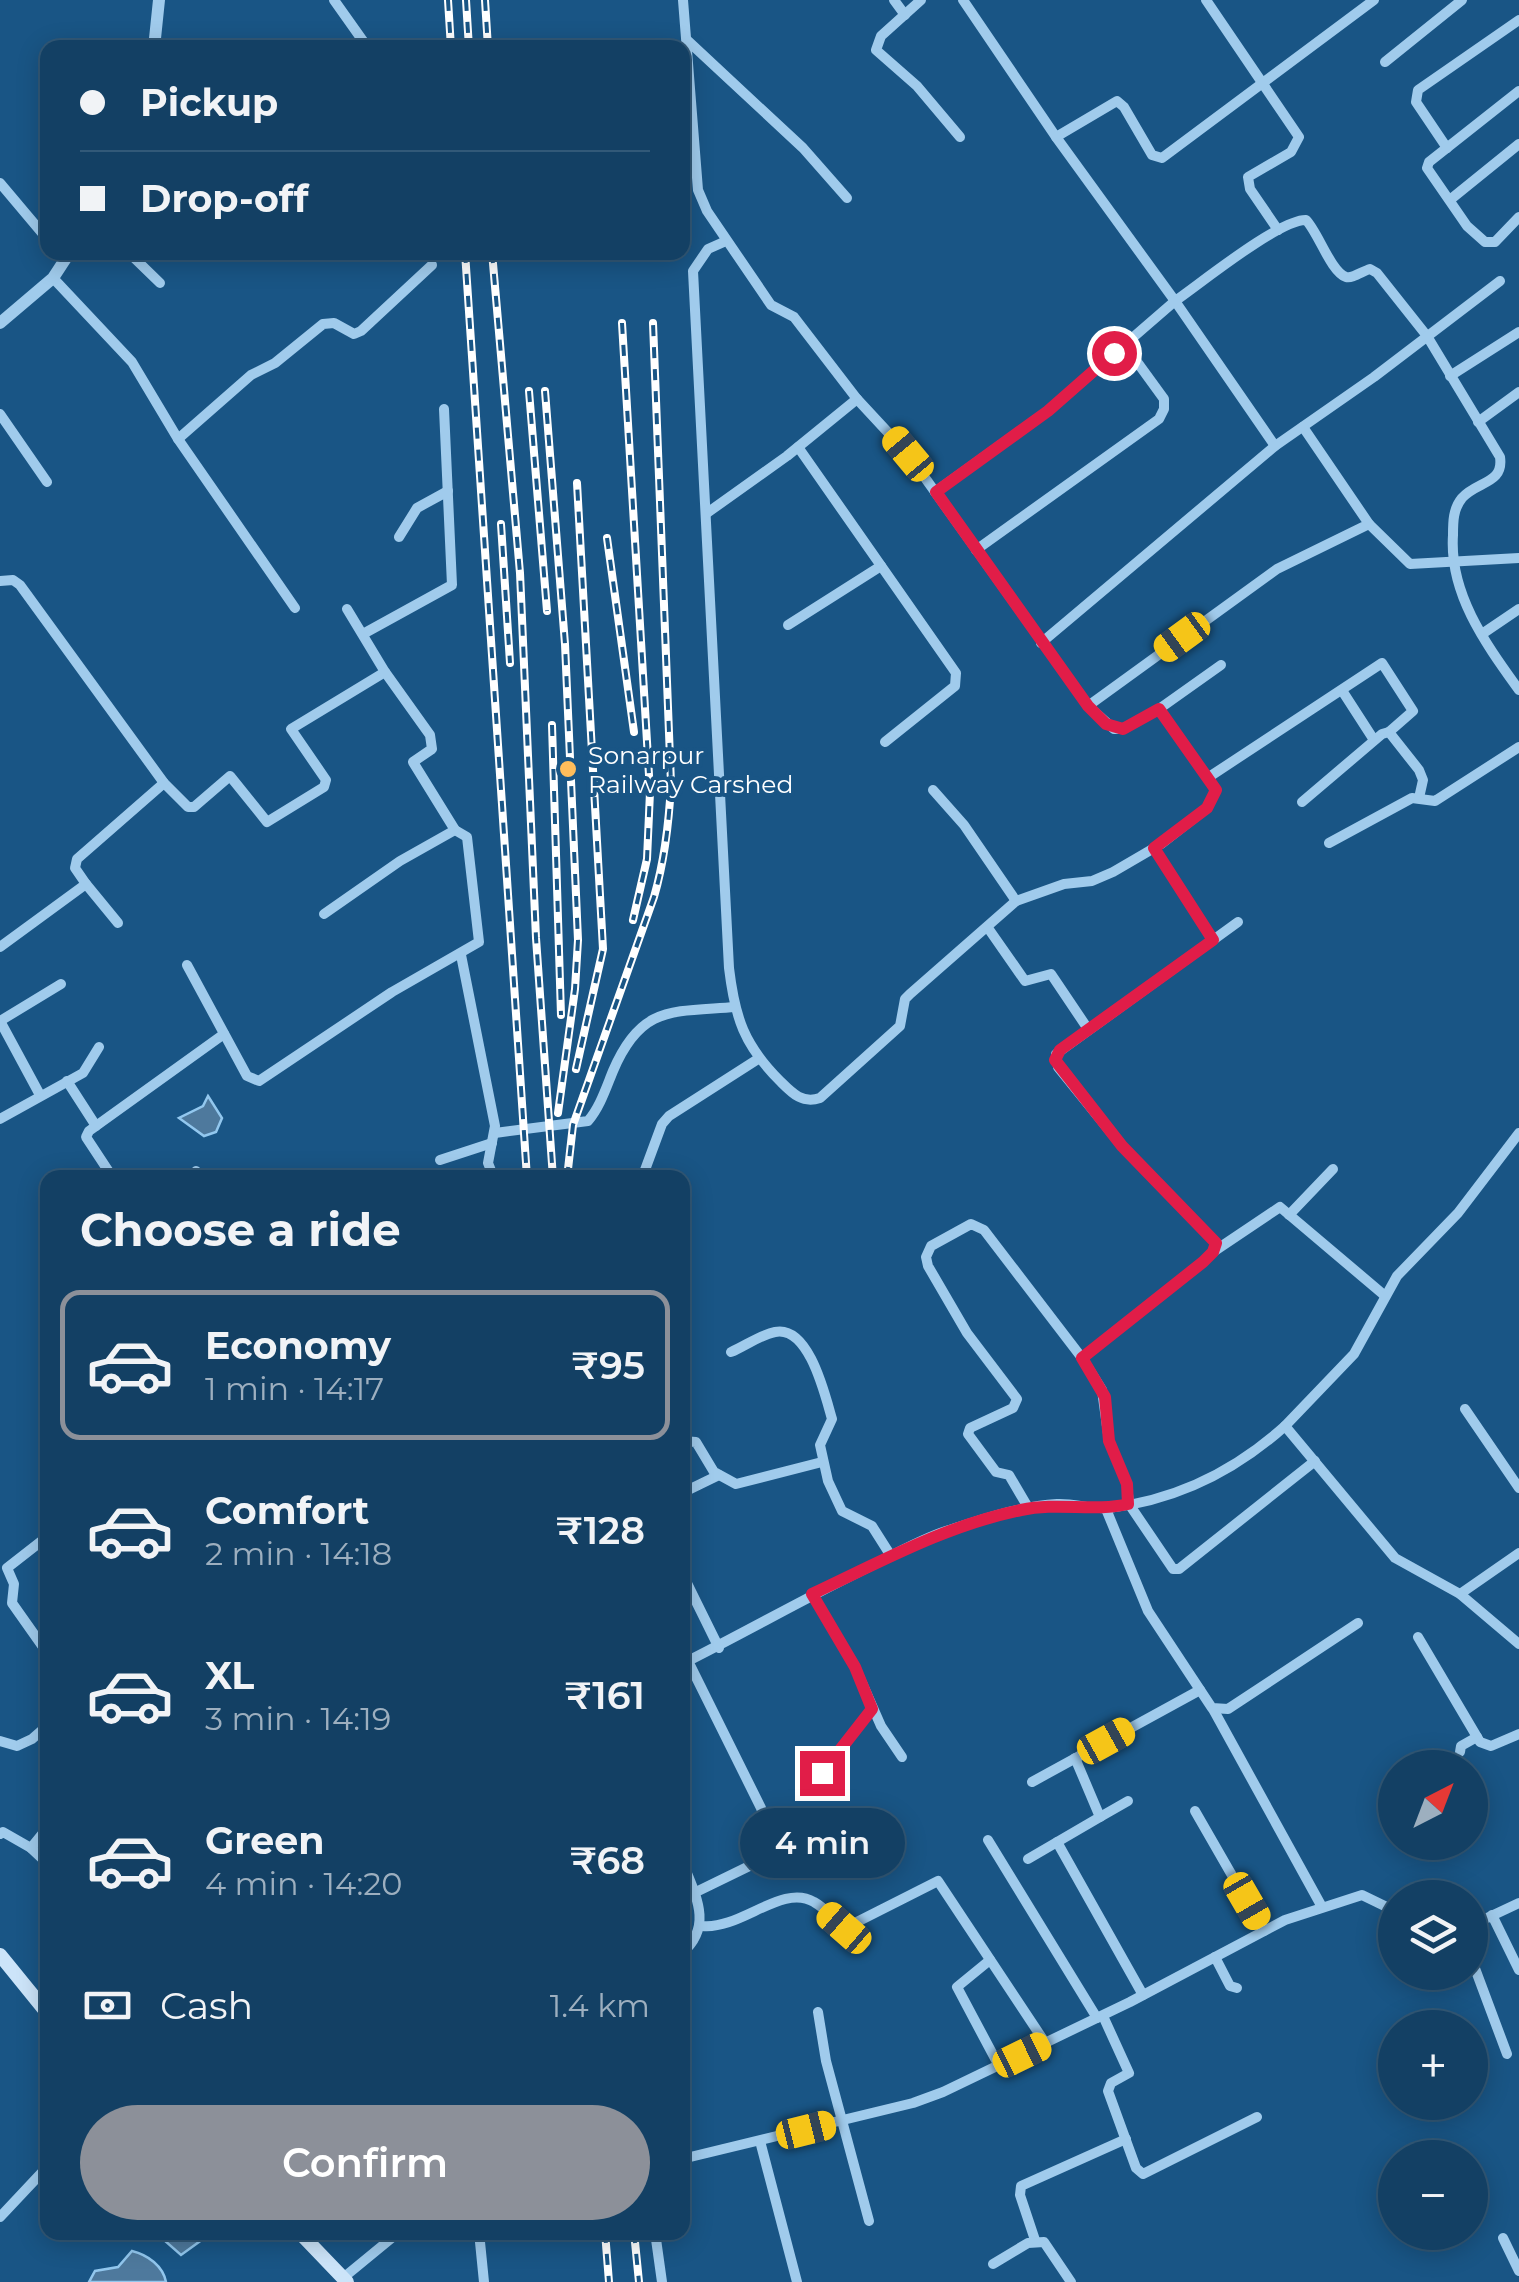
<!DOCTYPE html>
<html lang="en">
<head>
<meta charset="utf-8">
<style>
  :root { --surface:#134064; --page:#1c476a; --text:#f1f3f6; --muted:#9dafbf; --line:#325978; --accent:#8c9099 }
  body { margin:0; font-family:Montserrat,sans-serif; background:var(--page); color:var(--text); height:100vh; display:flex; flex-direction:column; font-size:38px; white-space:nowrap }
  * { box-sizing:border-box; margin:0 }
  p { font-size:32px; color:var(--muted) }
  .icon { flex:none; width:55px; height:55px; fill:none; stroke:currentColor; stroke-width:2; stroke-linecap:round; stroke-linejoin:round }
  .map { position:relative; flex:1; overflow:hidden }
  .sheet { position:absolute; left:40px; top:1170px; width:650px; height:1070px; display:flex; flex-direction:column; background:var(--surface); border-radius:20px; box-shadow:0 5px 25px #0003,0 0 0 2px var(--line) }
  .sheet>* { flex:none }
  .hud { position:absolute; left:40px; top:40px; width:650px; height:220px; border-radius:20px; box-shadow:0 5px 25px #0003,0 0 0 2px var(--line); display:grid; align-content:center; height:220px; padding:0 40px; background:var(--surface) }
  .needle { width:65px; rotate:42deg }
  .tools { position:absolute; left:1378px; top:1750px; display:grid; gap:20px }
  .tools a { display:grid; place-items:center; width:110px; height:110px; border-radius:50%; background:var(--surface); box-shadow:0 5px 25px #0003,0 0 0 2px var(--line); font-size:50px }
  .end { position:absolute; width:45px; height:45px; margin:-22px; border:12px solid #e11d48; background:#fff; box-shadow:0 0 0 5px #fff }
  .from { border-radius:50% }
  .bubble { position:absolute; height:70px; border-radius:35px; background:var(--surface); box-shadow:0 5px 25px #0003,0 0 0 2px var(--line); font-size:32px; font-weight:600; line-height:70px; text-align:center }
  .car { position:absolute; width:30px; height:60px; margin:-30px -15px; border-radius:12px; box-shadow:0 0 8px 2px #0007; background:linear-gradient(#f5c518 24%,#345 0 40%,#f5c518 0 76%,#345 0 86%,#f5c518 0) }
  .hud b { display:flex; align-items:center; gap:35px; height:95px; font-size:38px }
  .hud b+b { border-top:2px solid var(--line) }
  .hud i { width:25px; height:25px; background:var(--text) }
  ul { padding:0; list-style:none }
  li { display:flex; align-items:center; gap:30px; height:150px; margin:0 20px 15px; padding:0 20px; border:5px solid transparent; border-radius:20px }
  li div { flex:1 }
  li b { display:block; font-size:38px }
  li em { font-style:normal; font-weight:600 }
  li.on { border-color:var(--accent) }
  li>.icon { width:90px; height:90px; stroke-width:1.5 }
  h2 { padding:0 40px; font-size:45px; line-height:120px }
  .pay { display:flex; align-items:center; gap:25px; height:110px; padding:0 40px; font-size:38px }
  .pay p { margin-inline-start:auto }
  .button { display:flex; gap:20px; margin-top:auto; padding:20px 40px }
  .button a { flex:1; height:115px; border-radius:60px; background:var(--accent); color:#fff; font-size:40px; font-weight:600; line-height:115px; text-align:center }
  .map>svg:first-child { display:block }
</style>
</head>
<body>
<div class="map">
<svg width="1519" height="2282" viewBox="0 0 1519 2282">
  <rect width="100%" height="100%" fill="#195585"/>
  <!-- water -->
  <g fill="#4e799d" stroke="#92c7ee" stroke-width="2.5">
    <path d="M208,1096L222,1118L216,1132L204,1136L179,1118L203,1106Z"/>
    <path d="M156,2233H197L203,2239L181,2255Z"/>
    <path d="M132,2251C148,2255 163,2266 166,2282H89L95,2271L118,2267Z"/>
  </g>
  <g fill="none" stroke-linecap="round" stroke-linejoin="round">
    <!-- minor -->
    <g stroke="#a0cbec" stroke-width="10">
      <path d="M334,0L368,48"/>
      <path d="M683,0L698,190L707,211L771,305L794,317L857,399L908,454L1088,706L1114,729H1123L1159,709L1216,790L1207,808L1161,844L1113,872L1092,881L1064,884L1016,901L910,994L905,999L900,1026L820,1098C802,1104 792,1093 780,1081C744,1045 735,1018 729,968L693,271L708,249L726,241"/>
      <path d="M894,0L905,15"/>
      <path d="M921,0L881,36L876,50L917,86L960,137"/>
      <path d="M963,0L1056,137L1175,301C1201,283 1280,219 1306,220C1318,232 1331,272 1346,277C1352,279 1363,271 1370,269L1377,273L1427,336L1500,457C1504,484 1477,481 1462,498C1453,509 1453,522 1453,535C1449,594 1486,644 1519,690"/>
      <path d="M1206,0L1299,137L1291,152L1248,177L1250,189L1278,230"/>
      <path d="M688,41L803,148L847,198"/>
      <path d="M205,48L210,44"/>
      <path d="M1385,62L1462,0"/>
      <path d="M1519,91L1429,162L1427,168L1467,226L1485,242H1495L1519,217"/>
      <path d="M1056,137L1117,101L1124,107L1152,155L1162,158L1374,0"/>
      <path d="M1447,148L1416,102L1418,90L1519,20"/>
      <path d="M0,183L48,240"/>
      <path d="M1451,199L1519,144"/>
      <path d="M128,252L160,283"/>
      <path d="M53,278L132,362L178,439L295,608"/>
      <path d="M1450,376L1519,332"/>
      <path d="M0,414L47,482"/>
      <path d="M1478,422L1519,392"/>
      <path d="M178,439L251,375L275,363L323,324L334,323L354,334L361,331L432,265"/>
      <path d="M798,447L956,673L955,686L885,742"/>
      <path d="M935,492L1048,411L1175,301L1275,446"/>
      <path d="M707,513L787,456L857,399"/>
      <path d="M1369,524L1410,564L1519,558"/>
      <path d="M399,537L417,508L448,491"/>
      <path d="M976,550L1159,419L1164,409V399L1124,344"/>
      <path d="M0,581L13,580L20,585L164,783L188,807H194L230,776L267,822L324,787L326,780L291,729L385,672"/>
      <path d="M788,625L881,566"/>
      <path d="M363,634L452,585L444,409"/>
      <path d="M1482,634L1519,609"/>
      <path d="M1041,643L1275,446L1374,377L1500,281"/>
      <path d="M1343,692L1374,740"/>
      <path d="M1088,706L1277,569L1369,524L1303,427"/>
      <path d="M1159,709L1221,665"/>
      <path d="M1209,777L1382,663L1413,711L1389,732"/>
      <path d="M933,790L964,825L1016,901"/>
      <path d="M1302,802L1382,734L1389,732L1419,770L1423,780L1419,798"/>
      <path d="M1329,843L1412,798L1435,801L1519,747"/>
      <path d="M1154,848L1213,940"/>
      <path d="M86,884L75,868L77,859L164,783"/>
      <path d="M324,914L400,861L455,830"/>
      <path d="M988,928L1025,981L1051,974L1088,1029"/>
      <path d="M0,947L86,884L118,923"/>
      <path d="M461,955L495,1126L488,1163L494,1178"/>
      <path d="M187,965L247,1076L259,1081L392,992L479,942L467,837L455,830L413,762L432,749L430,735L385,672L347,609"/>
      <path d="M0,1021L40,1095"/>
      <path d="M0,1021L61,984"/>
      <path d="M67,1081L96,1126"/>
      <path d="M0,1119L83,1073L99,1047"/>
      <path d="M495,1133L588,1121C600,1107 606,1088 613,1071C641,1005 672,1012 735,1007"/>
      <path d="M440,1160L492,1143"/>
      <path d="M196,1171L200,1178"/>
      <path d="M113,1178L86,1137L89,1131L224,1034"/>
      <path d="M642,1178L662,1124L669,1116L758,1059"/>
      <path d="M1289,1215L1333,1169"/>
      <path d="M1213,1252L1280,1207L1384,1295"/>
      <path d="M731,1352C745,1346 760,1335 775,1332C809,1325 825,1395 832,1419L820,1445L828,1481L842,1511L872,1526L891,1556"/>
      <path d="M1082,1358L1203,1262L1213,1252L1216,1243L1122,1146L1058,1067L1056,1054L1238,922"/>
      <path d="M1465,1409L1519,1488"/>
      <path d="M1285,1426L1354,1354L1397,1276L1458,1213L1519,1133"/>
      <path d="M682,1441L696,1442L714,1472L736,1484L822,1462"/>
      <path d="M682,1493L719,1475"/>
      <path d="M1029,1509L1009,1475L996,1472L968,1434L970,1428L1013,1408L1017,1399L967,1333L928,1266L926,1257L931,1246L971,1224L984,1230L1082,1358L1102,1390L1109,1441L1127,1484L1129,1504L1173,1569H1179L1315,1461"/>
      <path d="M1106,1509L1148,1611L1212,1708L1228,1709L1358,1623"/>
      <path d="M48,1536L7,1568L14,1584L12,1603L48,1654"/>
      <path d="M682,1573L719,1648"/>
      <path d="M812,1594L855,1667L881,1726L902,1757"/>
      <path d="M1460,1594L1519,1553"/>
      <path d="M1418,1637L1480,1742L1491,1746L1519,1734"/>
      <path d="M688,1661L761,1808L775,1851L770,1856L694,1893"/>
      <path d="M682,1664C746,1632 807,1597 871,1566C895,1554 921,1539 946,1531C981,1520 1020,1506 1057,1504C1074,1503 1093,1510 1109,1508C1176,1500 1235,1471 1285,1426L1395,1558L1460,1594L1519,1644"/>
      <path d="M1213,1709L1322,1907"/>
      <path d="M0,1741L17,1746L32,1739L48,1725"/>
      <path d="M1460,1752L1461,1746L1477,1737"/>
      <path d="M822,1773L872,1709"/>
      <path d="M1032,1782L1200,1690"/>
      <path d="M1195,1811L1264,1931"/>
      <path d="M1100,1817L1128,1801"/>
      <path d="M0,1834L3,1832L31,1848L48,1864"/>
      <path d="M988,1840L1097,2018"/>
      <path d="M1057,1842L1143,1995"/>
      <path d="M31,1848L48,1827"/>
      <path d="M1028,1859L1100,1817L1075,1758"/>
      <path d="M682,1861C695,1894 714,1926 682,1953"/>
      <path d="M1492,1915L1519,1970"/>
      <path d="M702,1926C741,1930 782,1883 814,1902C825,1908 835,1920 845,1928L938,1881L1046,2044"/>
      <path d="M1470,1926L1519,1903"/>
      <path d="M1470,1955L1507,2054"/>
      <path d="M1215,1957L1230,1986L1237,1988"/>
      <path d="M990,1960L957,1987L999,2066"/>
      <path d="M682,1999L687,1997"/>
      <path d="M818,2012L826,2061L869,2221"/>
      <path d="M1103,2016L1129,2073L1111,2083L1108,2091L1136,2168L1143,2174L1257,2117"/>
      <path d="M760,2141L797,2282"/>
      <path d="M682,2159L913,2103L943,2092L1130,2002L1285,1920L1362,1895L1395,1911"/>
      <path d="M0,2217L48,2166"/>
      <path d="M479,2232L484,2282"/>
      <path d="M655,2232L662,2282"/>
      <path d="M1503,2238L1519,2271"/>
      <path d="M1035,2240L1020,2195L1021,2186L1126,2139"/>
      <path d="M993,2264L1028,2243L1044,2242L1071,2282"/>
      <path d="M343,2278L399,2232"/>
    </g>
    <!-- tertiary -->
    <g stroke="#a0cbec" stroke-width="12">
      <path d="M154,48L159,0"/>
      <path d="M0,323L53,278L70,252"/>
    </g>
    <!-- secondary -->
    <g stroke="#cce4f9" stroke-width="14">
      <path d="M0,1955L48,2014"/>
      <path d="M299,2232L347,2282"/>
    </g>
    <defs>
      <g id="rail">
        <path d="M448,0L451,48"/>
        <path d="M466,0L469,48"/>
        <path d="M485,0L488,48"/>
        <path d="M465,252L527,1178"/>
        <path d="M492,252L520,573L536,938L553,1178"/>
        <path d="M622,323L650,792L647,859L633,920"/>
        <path d="M529,391L547,611"/>
        <path d="M545,391L565,644L578,940L575,989L558,1113"/>
        <path d="M501,524L510,663"/>
        <path d="M607,538L634,732"/>
        <path d="M552,725L561,1015"/>
        <path d="M576,1069L603,949L577,483"/>
        <path d="M567,1178L573,1125L654,897C665,859 669,823 671,784L653,323"/>
        <path d="M605,2232L609,2282"/>
        <path d="M634,2232L639,2282"/>
      </g>
    </defs>
    <!-- rail casing -->
    <use href="#rail" stroke="#fff" stroke-width="8"/>
    <!-- rail -->
    <use href="#rail" stroke="#195585" stroke-width="4" stroke-dasharray="11" stroke-linecap="butt"/>
  </g>
  <g fill="none" stroke-linecap="round" stroke-linejoin="round">
    <!-- route -->
    <path stroke="#e11d48" stroke-width="12" d="M822,1773L872,1709L855,1667L812,1594C880,1562 947,1525 1021,1510C1058,1502 1093,1512 1128,1504L1127,1484L1109,1441L1105,1397L1082,1358L1203,1262L1213,1252L1216,1243L1122,1146L1055,1060L1060,1050L1213,940L1154,848L1207,808L1216,790L1159,709L1123,729L1106,724L1088,706L936,492L1048,411L1114,353"/>
  </g>
  <!-- markers -->
  <circle fill="#ffbd5b" stroke="#195585" stroke-width="4" cx="568" cy="769" r="10"/>
  <g text-anchor="middle" stroke-width="8" stroke-linejoin="round" paint-order="stroke">
    <!-- poi labels -->
    <g font-size="25" fill="#fff" stroke="#195585" text-anchor="start">
      <text x="588" y="764">Sonarpur<tspan x="588" dy="29">Railway Carshed</tspan></text>
    </g>
  </g>
</svg>
<div class="tools">
<a><svg class="needle" viewBox="-14 -14 28 28"><path d="M0-13l5 13h-10z" fill="#e53935"/><path d="M0 13l5-13h-10z" fill="#9dafbf"/></svg></a>
<a><svg class="icon" aria-label="layers" viewBox="0 0 24 24"><path d="M12 4l9 5-9 5-9-5zM3 14l9 5 9-5"/></svg></a>
<a>+</a>
<a>−</a>
</div>
<i class="end from" style="left:1114px;top:353px"></i>
<i class="end" style="left:822px;top:1773px"></i>
<div class="bubble" style="left:740px;top:1808px;width:165px">4 min</div>
<i class="car" style="left:908px;top:454px;rotate:320deg"></i>
<i class="car" style="left:1182px;top:637px;rotate:234deg"></i>
<i class="car" style="left:1106px;top:1741px;rotate:61deg"></i>
<i class="car" style="left:1247px;top:1901px;rotate:150deg"></i>
<i class="car" style="left:844px;top:1928px;rotate:311deg"></i>
<i class="car" style="left:1022px;top:2055px;rotate:64deg"></i>
<i class="car" style="left:806px;top:2130px;rotate:76deg"></i>
<div class="hud">
<b><i class="from"></i>Pickup</b>
<b><i></i>Drop-off</b>
</div>
<section class="sheet">
<h2>Choose a ride</h2>
<ul>
<li class="on"><svg class="icon" aria-label="car" viewBox="0 0 24 24"><path d="M5 17H2v-5l4-1 3-4h7l3 4 3 1v5h-3M9 17h6M6 11h13"/><circle cx="7" cy="17" r="2"/><circle cx="17" cy="17" r="2"/></svg><div><b>Economy</b><p>1 min · 14:17</p></div><em>₹95</em></li>
<li><svg class="icon" aria-label="car" viewBox="0 0 24 24"><path d="M5 17H2v-5l4-1 3-4h7l3 4 3 1v5h-3M9 17h6M6 11h13"/><circle cx="7" cy="17" r="2"/><circle cx="17" cy="17" r="2"/></svg><div><b>Comfort</b><p>2 min · 14:18</p></div><em>₹128</em></li>
<li><svg class="icon" aria-label="car" viewBox="0 0 24 24"><path d="M5 17H2v-5l4-1 3-4h7l3 4 3 1v5h-3M9 17h6M6 11h13"/><circle cx="7" cy="17" r="2"/><circle cx="17" cy="17" r="2"/></svg><div><b>XL</b><p>3 min · 14:19</p></div><em>₹161</em></li>
<li><svg class="icon" aria-label="car" viewBox="0 0 24 24"><path d="M5 17H2v-5l4-1 3-4h7l3 4 3 1v5h-3M9 17h6M6 11h13"/><circle cx="7" cy="17" r="2"/><circle cx="17" cy="17" r="2"/></svg><div><b>Green</b><p>4 min · 14:20</p></div><em>₹68</em></li>
</ul>
<div class="pay"><svg class="icon" aria-label="cash" viewBox="0 0 24 24"><path d="M3 7h18v10H3z"/><circle cx="12" cy="12" r="2"/></svg>Cash<p>1.4 km</p></div>
<div class="button"><a>Confirm</a></div>
</section>
</div>
</body>
</html>
